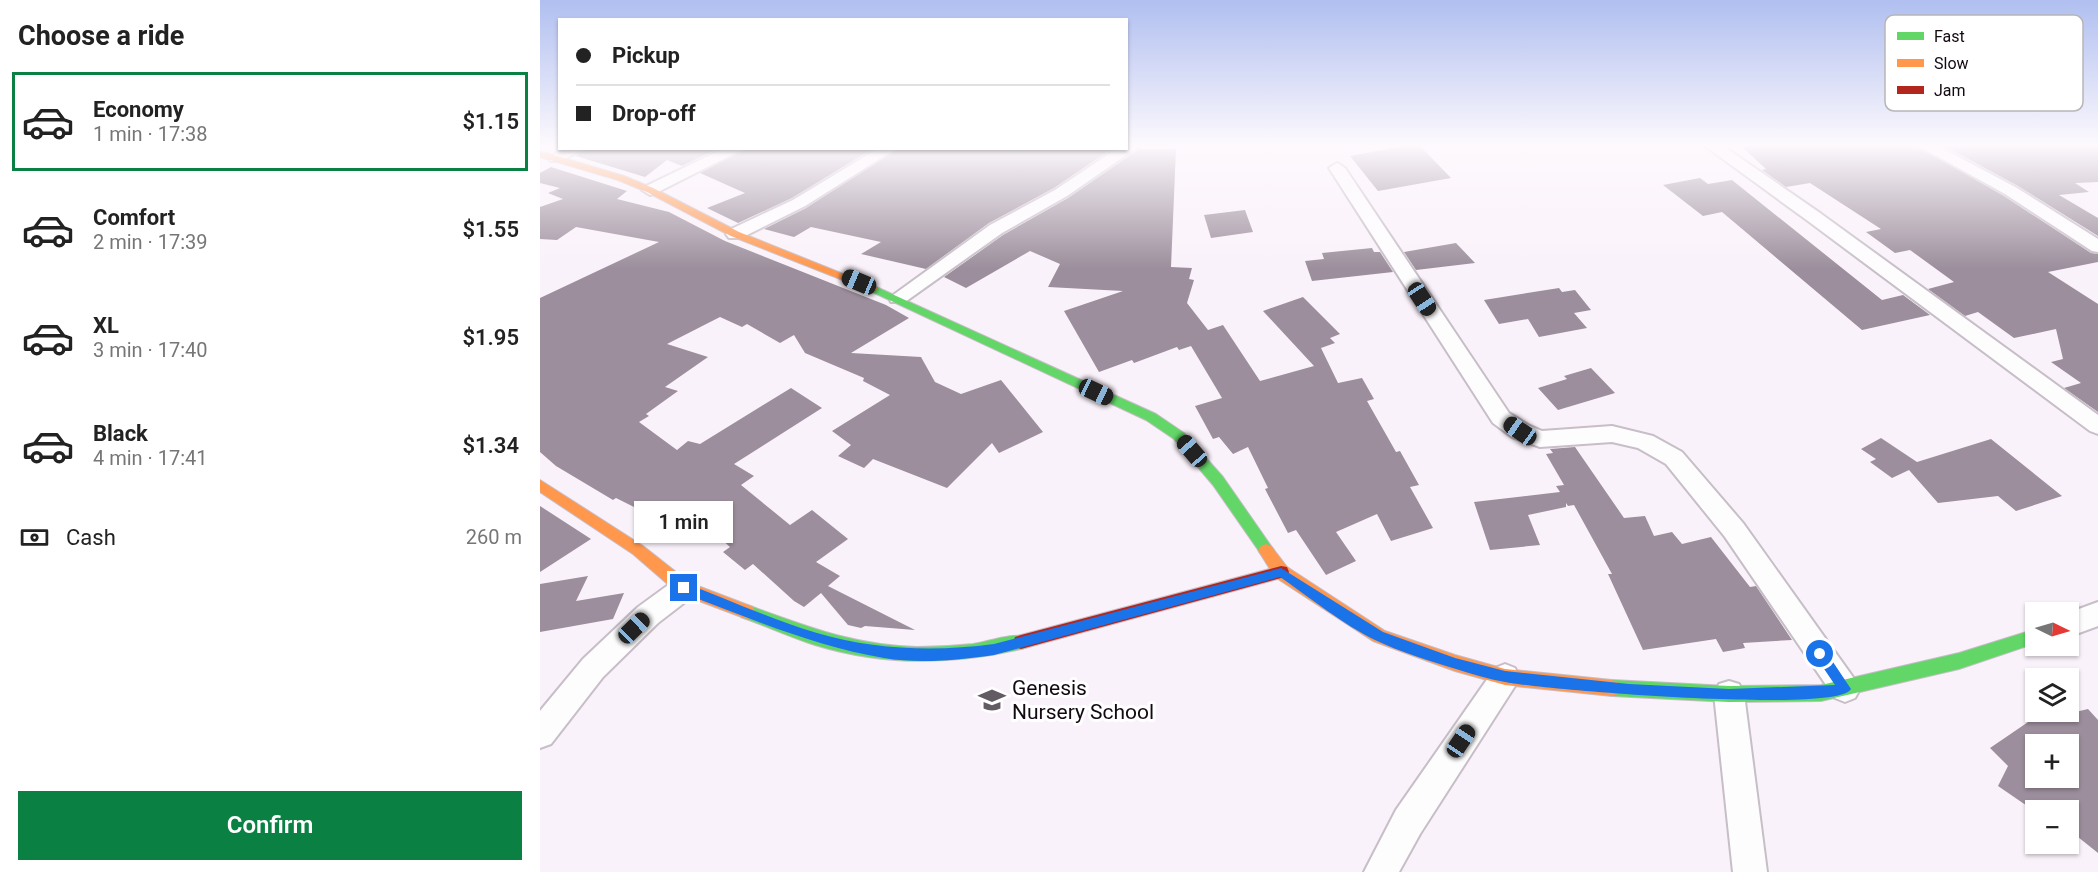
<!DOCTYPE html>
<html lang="en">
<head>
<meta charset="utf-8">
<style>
  :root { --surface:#fff; --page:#f2f2f2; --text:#222; --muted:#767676; --line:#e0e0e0; --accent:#0b8043 }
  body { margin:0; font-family:Roboto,sans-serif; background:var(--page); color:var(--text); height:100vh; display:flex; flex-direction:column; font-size:22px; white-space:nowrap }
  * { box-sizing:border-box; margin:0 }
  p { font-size:20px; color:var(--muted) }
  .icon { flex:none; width:33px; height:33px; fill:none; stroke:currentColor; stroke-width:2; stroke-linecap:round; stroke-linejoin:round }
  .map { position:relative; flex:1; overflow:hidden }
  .details { display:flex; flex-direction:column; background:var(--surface); width:540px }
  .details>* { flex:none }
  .top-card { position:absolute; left:18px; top:18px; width:570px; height:132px; border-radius:0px; box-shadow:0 2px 4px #0004; display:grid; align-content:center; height:132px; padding:0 18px; background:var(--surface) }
  .needle { width:39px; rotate:95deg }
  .tools { position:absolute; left:1485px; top:602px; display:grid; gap:12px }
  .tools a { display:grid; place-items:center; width:54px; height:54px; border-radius:0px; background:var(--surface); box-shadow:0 2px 4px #0004; font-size:30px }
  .end { position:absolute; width:27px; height:27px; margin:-14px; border:8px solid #1a73e8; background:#fff; box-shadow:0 0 0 3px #fff }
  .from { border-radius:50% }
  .bubble { position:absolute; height:42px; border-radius:0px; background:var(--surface); box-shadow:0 2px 4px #0004; font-size:20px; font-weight:600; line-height:42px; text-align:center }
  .car { position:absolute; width:18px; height:36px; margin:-18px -9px; border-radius:8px; box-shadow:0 0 4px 2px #0007; background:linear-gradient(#222 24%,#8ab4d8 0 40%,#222 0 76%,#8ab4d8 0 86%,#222 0) }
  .top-card b { display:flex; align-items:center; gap:21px; height:57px; font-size:22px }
  .top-card b+b { border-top:2px solid var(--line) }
  .top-card i { width:15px; height:15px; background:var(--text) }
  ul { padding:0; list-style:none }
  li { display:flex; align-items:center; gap:18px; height:99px; margin:0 12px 9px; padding:0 6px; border:3px solid transparent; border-radius:0px }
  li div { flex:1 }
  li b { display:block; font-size:22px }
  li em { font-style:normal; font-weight:600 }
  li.current { border-color:var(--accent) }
  li>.icon { width:54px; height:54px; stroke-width:1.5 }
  h2 { padding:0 18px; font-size:27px; line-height:72px }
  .pay { display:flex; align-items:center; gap:15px; height:66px; padding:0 18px; font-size:22px }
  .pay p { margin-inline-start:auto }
  .button { display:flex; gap:12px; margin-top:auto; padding:12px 18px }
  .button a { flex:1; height:69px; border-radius:0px; background:var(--accent); color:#fff; font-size:24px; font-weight:600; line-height:69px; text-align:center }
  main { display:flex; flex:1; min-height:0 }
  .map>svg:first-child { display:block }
</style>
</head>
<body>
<main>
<section class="details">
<h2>Choose a ride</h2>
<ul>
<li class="current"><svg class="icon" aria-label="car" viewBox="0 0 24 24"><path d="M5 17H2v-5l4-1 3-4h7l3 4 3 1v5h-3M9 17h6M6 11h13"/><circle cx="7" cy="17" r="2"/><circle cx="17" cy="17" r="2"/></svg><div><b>Economy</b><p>1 min · 17:38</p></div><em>$1.15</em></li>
<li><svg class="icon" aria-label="car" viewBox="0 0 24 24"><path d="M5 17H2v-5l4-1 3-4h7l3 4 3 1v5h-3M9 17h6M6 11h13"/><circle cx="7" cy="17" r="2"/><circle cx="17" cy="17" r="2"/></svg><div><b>Comfort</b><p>2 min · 17:39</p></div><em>$1.55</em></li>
<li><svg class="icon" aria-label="car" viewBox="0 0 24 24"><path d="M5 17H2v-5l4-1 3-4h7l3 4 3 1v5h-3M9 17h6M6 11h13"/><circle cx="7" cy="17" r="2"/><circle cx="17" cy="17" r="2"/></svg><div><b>XL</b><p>3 min · 17:40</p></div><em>$1.95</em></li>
<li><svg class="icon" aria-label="car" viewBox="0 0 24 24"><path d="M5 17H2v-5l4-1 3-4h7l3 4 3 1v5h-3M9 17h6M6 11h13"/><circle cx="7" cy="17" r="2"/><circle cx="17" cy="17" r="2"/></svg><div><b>Black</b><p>4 min · 17:41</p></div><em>$1.34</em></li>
</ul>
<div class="pay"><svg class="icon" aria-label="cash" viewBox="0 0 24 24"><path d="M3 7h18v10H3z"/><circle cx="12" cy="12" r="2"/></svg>Cash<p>260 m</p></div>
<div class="button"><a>Confirm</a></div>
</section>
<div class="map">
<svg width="1558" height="872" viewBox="0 0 1558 872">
  <rect width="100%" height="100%" fill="#faf2fa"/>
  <!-- building -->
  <g fill="#9c8e9c" fill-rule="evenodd">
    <path d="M864,146H880L911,178L838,191L810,156Z"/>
    <path d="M1201,146H1377L1464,196L1551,253L1558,254V262L1508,272L1558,304V412L1524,388L1541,383L1511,362L1523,359L1516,329L1474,338L1438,312L1425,316L1388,289L1414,282L1370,250L1355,253L1326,232L1341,229L1270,183L1246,187L1222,170L1226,169Z"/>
    <path d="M1404,146H1558V182L1535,183L1549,192L1519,195L1558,218V236L1478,186Z"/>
    <path d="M47,148H179L142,166L127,160L105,177L36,156Z"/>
    <path d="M207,148H334L252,198L198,223L167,208L205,193L160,173Z"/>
    <path d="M359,148H573L514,188L449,223L386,269L321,254L341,242L271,227L254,237L224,229L266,208Z"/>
    <path d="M599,149H636L631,267L652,268L649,279L654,280L647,303L668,330L683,325L720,381L774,366L723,311L763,297L800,334L790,338L795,343L781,348L798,383L822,378L834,399L827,401L856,452L860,451L879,485L870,487L893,528L851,541L837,514L796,532L816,561L786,575L756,530L748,533L725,489L728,488L708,447L693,454L679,437L673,439L655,406L682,398L651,346L639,350L637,347L594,363L592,360L559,372L524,311L583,291L508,287L520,264L490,251L426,288L404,277L463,235L528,198Z"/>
    <path d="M11,167L87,191L77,199L129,212L185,241L346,305L369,318L311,353L381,357L395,382L421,394L461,380L503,432L459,453L452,443L407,488L333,459L324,468L298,456L311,445L292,431L350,395L323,381L324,378L265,353L254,335L240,343L207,324L202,327L180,317L127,344L168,357L125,387L138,391L106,414L109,416L99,422L137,450L148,441L160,444L251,388L282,408L194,464L214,476L201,485L250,525L272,510L308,539L276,562L300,576L288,586L375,630L325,626L321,628L308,625L281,593L264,607L254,601L213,564L205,570L183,552L190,547L151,512L135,523L106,503L98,509L76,498L73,500L16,466L0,452V298L119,242L36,227L17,240L0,239V207L23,199L8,193L20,188L0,183V173Z"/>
    <path d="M1160,178L1168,184L1192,180L1342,300L1363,295L1390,315L1322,330L1182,212L1163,216L1123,185Z"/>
    <path d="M705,210L713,232L671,238L664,215Z"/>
    <path d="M916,243L935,263L876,270L864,252Z"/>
    <path d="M832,248L834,252H840L853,272L772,281L765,261L784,259L782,253Z"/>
    <path d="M1019,288L1022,292L1035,290L1051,310L1034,313L1047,328L999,337L988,319L959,324L944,300Z"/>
    <path d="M1051,368L1075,393L1018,410L998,388L1027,379L1024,376Z"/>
    <path d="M1341,438L1377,462L1451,439L1522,496L1476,511L1458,496L1398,503L1369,470L1352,478L1330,462L1336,459L1321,449Z"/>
    <path d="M1035,447L1084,518L1105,516L1114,536L1132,532L1142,544L1171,537L1210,587L1216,586L1252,640L1203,643L1205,648L1183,652L1176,639L1103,650L1068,574H1072L1034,505L1028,506L1026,503V507L988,515L1000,545L950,550L934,502L1020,492L1016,486L1024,485L1006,454L1013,453L1010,449Z"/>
    <path d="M0,506L51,539L0,572Z"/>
    <path d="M48,576L36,601L84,593L73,619L0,632V584Z"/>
    <path d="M1548,709L1558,720V853L1528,829V810H1493L1458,786L1468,766L1450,748L1497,716L1502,720ZM1496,744H1528V777H1496Z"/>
  </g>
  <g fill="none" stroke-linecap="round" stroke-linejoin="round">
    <defs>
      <g id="street">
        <path d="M586,146H599L527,196L462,233L365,302H351L349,298L450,225L515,190L578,148H586Z"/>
        <path d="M1165,146H1183L1280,213L1558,415V434L1550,431L1268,221Z"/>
        <path d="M1379,146H1398L1477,188L1558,239V252L1552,251L1465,194Z"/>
        <path d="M25,148H45L21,161H11L8,158Z"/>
        <path d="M185,148H205L116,193L110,195L102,190L104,187Z"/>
        <path d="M339,148H357L265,206L201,238H189L186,234L189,230L253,200Z"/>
        <path d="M797,163L805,168L969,413L988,425L1002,431L1072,426L1113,436L1142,452L1203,523L1315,680L1320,689L1315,698L1305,702L1295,698L1185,537L1126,464L1098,448L1072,442L1000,447L972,437L953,423L789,168Z"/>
        <path d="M144,577L153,580L157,588L153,596L118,623L63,677L11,744L0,748V711L43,659L98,607L135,580Z"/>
        <path d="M1558,602V626L1528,637V613Z"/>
        <path d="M965,664L975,668L979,677L975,686L880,834L859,872H824L856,810L955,668Z"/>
        <path d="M1189,681L1199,684L1204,694L1227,872H1193L1174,694L1179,684Z"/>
      </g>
      <g id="fast">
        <path d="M332,285L616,414L644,433L683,477L731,546L734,550L731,554L726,556L721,554L673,485L634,439L606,420L328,290V286Z"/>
        <path d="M207,605C267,626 311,645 377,647C395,647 414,646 433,644C447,642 475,632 487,637L489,642L487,647L481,649C412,665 343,666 275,645C250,637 226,626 201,617L199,612L201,607Z"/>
        <path d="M1496,629V643L1419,669L1281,701L1189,702L1072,696L1066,694L1063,688L1066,682L1072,680L1189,686L1281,685L1419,653Z"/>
      </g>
      <g id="slow">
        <path d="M0,151L84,176L113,188L199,232L338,288L336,290H328L191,236L107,192L78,180L0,157Z"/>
        <path d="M0,480L103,546L150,583L213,607L215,612L213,617L207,619L138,593L93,554L0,492Z"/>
        <path d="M726,544L731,546L747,567L845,631L915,655L965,669L1072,680L1078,682L1081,688L1078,694L1072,696L965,685L915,671L833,641L735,577L718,550L721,546Z"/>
      </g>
      <path id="jam" d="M741,566L747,567L749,572L747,577L741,578L481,649L475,647L473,642L475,637L481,635Z"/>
    </defs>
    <!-- street casing -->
    <use href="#street" stroke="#c7bec7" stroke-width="4"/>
    <!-- fast casing -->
    <use href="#fast" stroke="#c7bec7" stroke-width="2"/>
    <!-- slow casing -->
    <use href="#slow" stroke="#c7bec7" stroke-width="2"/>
    <!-- jam casing -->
    <use href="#jam" stroke="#c7bec7" stroke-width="2"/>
    <!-- street -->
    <use href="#street" fill="#fefdfe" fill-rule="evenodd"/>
    <!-- fast -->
    <use href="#fast" fill="#63d668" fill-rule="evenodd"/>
    <!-- slow -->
    <use href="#slow" fill="#ff974d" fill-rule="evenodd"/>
    <!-- jam -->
    <use href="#jam" fill="#b3261e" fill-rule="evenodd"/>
  </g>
  <!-- sky -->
  <linearGradient id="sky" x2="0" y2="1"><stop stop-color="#b0bff0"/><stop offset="0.54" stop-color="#fdf9fd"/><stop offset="1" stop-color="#fdf9fd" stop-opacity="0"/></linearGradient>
  <rect width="1558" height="269" fill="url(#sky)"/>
  <!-- route -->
  <path fill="#1a73e8" d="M741,568L843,632L915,658L965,671L1089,684L1189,689L1295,685L1274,654L1280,649L1285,650L1311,689C1300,714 1003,690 965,682C948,679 932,674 916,669C890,661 860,652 835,640C804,625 769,597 740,577L454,655C419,660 380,664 344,658C273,646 207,617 140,592L138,588L144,583C188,599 232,620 277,633C335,650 395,652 454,644Z"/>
  <!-- icons -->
  <defs>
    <symbol id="school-bare" viewBox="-9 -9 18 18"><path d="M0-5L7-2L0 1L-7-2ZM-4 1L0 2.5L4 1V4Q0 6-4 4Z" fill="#635b63" stroke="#fff" stroke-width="2.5" paint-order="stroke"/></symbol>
  </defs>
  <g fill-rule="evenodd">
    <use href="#school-bare" x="433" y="681" width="38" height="38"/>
  </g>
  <g text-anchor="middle" stroke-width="6" stroke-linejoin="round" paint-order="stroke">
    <!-- near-poi labels -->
    <g font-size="21" fill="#120911" stroke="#fff" text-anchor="start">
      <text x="472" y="695">Genesis<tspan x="472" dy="24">Nursery School</tspan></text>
    </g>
  </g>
  <!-- legend -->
  <rect x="1345" y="15" width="198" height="96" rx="9" fill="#fff" stroke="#b8b5b8" stroke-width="1.5"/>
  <rect x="1357" y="32" width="27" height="8" fill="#63d668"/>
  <rect x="1357" y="59" width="27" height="8" fill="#ff974d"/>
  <rect x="1357" y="86" width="27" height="8" fill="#b3261e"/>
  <g font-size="16" fill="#120911">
    <text x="1394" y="42">Fast</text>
    <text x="1394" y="69">Slow</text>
    <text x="1394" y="96">Jam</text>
  </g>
</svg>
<div class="tools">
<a><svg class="needle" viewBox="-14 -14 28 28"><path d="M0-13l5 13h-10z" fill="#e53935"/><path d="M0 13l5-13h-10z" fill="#767676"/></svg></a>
<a><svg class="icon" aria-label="layers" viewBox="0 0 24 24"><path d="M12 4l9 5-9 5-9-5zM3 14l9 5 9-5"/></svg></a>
<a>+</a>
<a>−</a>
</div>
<i class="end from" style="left:1280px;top:654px"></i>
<i class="end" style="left:144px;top:588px"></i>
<div class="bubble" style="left:94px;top:501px;width:99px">1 min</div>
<i class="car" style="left:319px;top:282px;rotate:293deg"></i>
<i class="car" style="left:882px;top:299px;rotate:147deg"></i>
<i class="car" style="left:556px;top:392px;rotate:115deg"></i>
<i class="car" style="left:980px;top:431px;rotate:305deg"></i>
<i class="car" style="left:652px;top:451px;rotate:319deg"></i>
<i class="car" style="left:94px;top:628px;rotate:46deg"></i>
<i class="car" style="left:921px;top:741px;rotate:34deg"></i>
<div class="top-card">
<b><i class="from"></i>Pickup</b>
<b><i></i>Drop-off</b>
</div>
</div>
</main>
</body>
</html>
